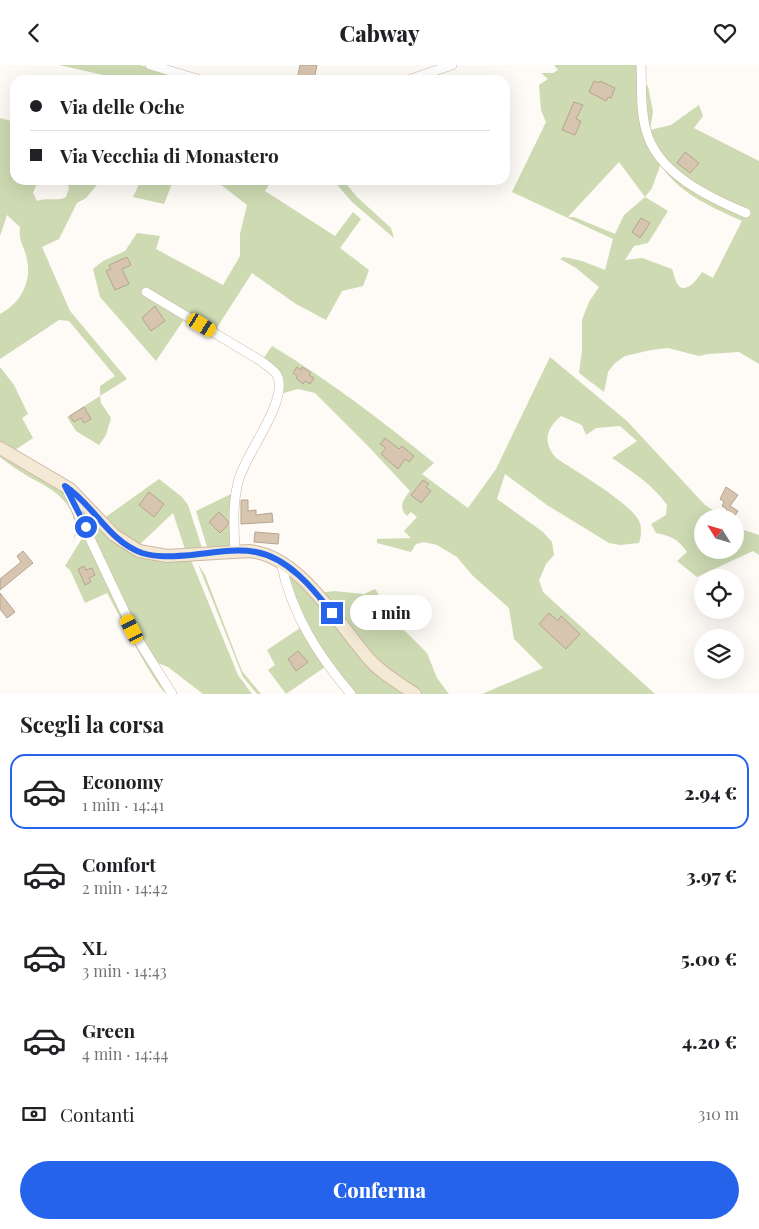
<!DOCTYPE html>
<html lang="it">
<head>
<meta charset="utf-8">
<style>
  :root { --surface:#fff; --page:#f2f2f2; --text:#202124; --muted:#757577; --line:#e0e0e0; --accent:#2563eb }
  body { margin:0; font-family:"Playfair Display",serif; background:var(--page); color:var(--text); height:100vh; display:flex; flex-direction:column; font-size:19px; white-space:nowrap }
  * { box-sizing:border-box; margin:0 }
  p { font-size:16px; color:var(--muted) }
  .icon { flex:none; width:28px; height:28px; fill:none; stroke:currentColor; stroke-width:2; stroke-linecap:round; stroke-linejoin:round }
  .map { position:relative; height:629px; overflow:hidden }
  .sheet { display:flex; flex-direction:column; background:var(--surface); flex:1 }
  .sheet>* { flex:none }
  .top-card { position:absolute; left:10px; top:10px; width:500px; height:110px; border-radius:15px; box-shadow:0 5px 20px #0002; display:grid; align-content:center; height:110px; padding:0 20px; background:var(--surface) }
  .needle { width:32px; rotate:307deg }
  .buttons { position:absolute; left:694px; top:444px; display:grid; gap:10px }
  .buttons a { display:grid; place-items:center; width:50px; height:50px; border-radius:50%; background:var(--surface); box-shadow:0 5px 20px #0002; font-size:25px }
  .end { position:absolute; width:22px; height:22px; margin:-11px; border:6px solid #2563eb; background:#fff; box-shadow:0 0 0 2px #fff }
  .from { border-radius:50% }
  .bubble { position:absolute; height:35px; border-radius:18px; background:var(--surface); box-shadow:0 5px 20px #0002; font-size:16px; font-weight:800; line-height:35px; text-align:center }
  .car { position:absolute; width:15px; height:30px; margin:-15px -8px; border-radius:6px; box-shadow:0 0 4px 1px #0007; background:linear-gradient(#f5c518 24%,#345 0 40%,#f5c518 0 76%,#345 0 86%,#f5c518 0) }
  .top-card b { display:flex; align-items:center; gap:18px; height:48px; font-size:19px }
  .top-card b+b { border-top:1px solid var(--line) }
  .top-card i { width:12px; height:12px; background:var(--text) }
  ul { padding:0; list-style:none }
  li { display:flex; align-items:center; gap:15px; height:75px; margin:0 10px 8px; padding:0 10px; border:2px solid transparent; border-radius:15px }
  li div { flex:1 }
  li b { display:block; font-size:19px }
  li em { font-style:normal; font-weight:800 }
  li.on { border-color:var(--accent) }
  li>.icon { width:45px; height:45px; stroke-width:1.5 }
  h2 { padding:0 20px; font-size:22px; line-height:60px }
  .pay { display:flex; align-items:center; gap:12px; height:55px; padding:0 20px; font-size:19px }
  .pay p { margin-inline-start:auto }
  .cta { display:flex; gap:10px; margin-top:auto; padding:10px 20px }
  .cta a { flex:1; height:58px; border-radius:30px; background:var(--accent); color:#fff; font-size:20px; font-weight:800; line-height:58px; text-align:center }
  header { display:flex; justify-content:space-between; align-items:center; height:65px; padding:0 20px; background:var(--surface); font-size:22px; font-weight:800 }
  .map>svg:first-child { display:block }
</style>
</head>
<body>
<header><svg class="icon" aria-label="back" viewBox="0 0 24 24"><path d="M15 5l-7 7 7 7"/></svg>Cabway<svg class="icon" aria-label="heart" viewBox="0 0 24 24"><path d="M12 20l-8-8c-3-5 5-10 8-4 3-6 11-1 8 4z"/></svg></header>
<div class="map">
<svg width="759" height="629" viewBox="0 0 759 629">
  <rect width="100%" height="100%" fill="#fefaf6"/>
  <!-- green -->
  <g fill="#cddab2" fill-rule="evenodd">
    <path d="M59,0H140L193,15H125Z"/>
    <path d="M554,0H638C638,34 637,70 661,98L652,123L645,132L668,146L648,178L634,181L625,195L642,193L672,204C674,208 674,213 676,216C683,233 697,215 702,207L713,213L742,156C714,143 684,131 665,106L666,103C688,125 716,138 744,151L747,146C712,130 662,107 650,66C646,51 646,35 645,20L648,21L653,47L650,65L671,60L699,40L703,51L694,63L759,96V299L739,287L708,289L699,291L668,283L651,285L625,291L615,298L608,307L604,327L579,308L582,286V255L589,237L599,222L576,203L560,194L564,192L582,196L605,205L613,174L512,127L546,57L541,45L539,20L548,14L541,8H553L558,5ZM619,97L645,132L624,150L615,169L574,152H568Z"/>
    <path d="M0,53L15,57V115H101L86,133L77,138L59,174L42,182L70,246L127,314L100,331L101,338L111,353L106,370L99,380L76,366L67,352L100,331V321L115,311L69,256L59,255L0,294V249C20,239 32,217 27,195C25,181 18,178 20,162L7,150L0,171ZM38,116H66L69,123L66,132C56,137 49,132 37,136L33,128Z"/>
    <path d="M141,115L173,116L164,139L133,132Z"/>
    <path d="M211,115H272L265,126L335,171L353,147L361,154L340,183L369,205L363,221L342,226L326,255L296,239L252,208L216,264L144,223L142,227L185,253L156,296L100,232L93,204L103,196L125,186L137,168L160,171L156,184L223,220L240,191V169L247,140L220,119Z"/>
    <path d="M333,115H343L357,132L391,163L394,173L352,137Z"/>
    <path d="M272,281C329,315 382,356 434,398L422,409L468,443L496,404L550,292L627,356L705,440L724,452H702V485H735V460L741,464L759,470V490L753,486L697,512L677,496L687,487C678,474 671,471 656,468L651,459L666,450L667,440C653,420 633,407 612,393L637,376L620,361L596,363L586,370L582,360L561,351C545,365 543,377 556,393C575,406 633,439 640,458C642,465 641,471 639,478L620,480L609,478L547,440L505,409L497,434L543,467L552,477L554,490L546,499L539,515L543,527L655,629H482L543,603L514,574L509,543L472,510L457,492L437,480L424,477L416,479L411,487L377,478V474L411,473L404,466L417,452L411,447L407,451C398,442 403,435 410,426L368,381L315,328L298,324L280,329L281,321L263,294Z"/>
    <path d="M0,302L14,320L28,349L22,353L33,373L12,387L0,379Z"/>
    <path d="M0,387L63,425L79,459L73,479C74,473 76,465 75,460C71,433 50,423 29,412C19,406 9,399 0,392Z"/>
    <path d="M159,414L182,432L188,440L203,486L186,487L173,448L137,482L103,454Z"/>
    <path d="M233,428L232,483L208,485L196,446Z"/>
    <path d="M74,432L113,474L191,495L238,610L252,629H203L168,602L153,596C123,543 102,486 74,432Z"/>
    <path d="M84,470L168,629C157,627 116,543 107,528L85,538L70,505L65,501Z"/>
    <path d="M198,499L205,510L242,606L261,629H257L243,612Z"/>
    <path d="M285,504L410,629H354L307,564Z"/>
    <path d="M375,524L401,562L427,588L437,613L449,629H420L386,606L319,528L334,526L364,529Z"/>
    <path d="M300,563L325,602L286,629L268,605L275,600L267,585Z"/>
  </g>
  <!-- building -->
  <g fill="#d8c5af" stroke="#b6a48f">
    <path d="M300,0H317L314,15H297Z"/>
    <path d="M594,16L599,18L600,16L615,23L611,33L608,32L606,36L589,27Z"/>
    <path d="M574,37L583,40L576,54L581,56L575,70L562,65Z"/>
    <path d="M685,87L699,98L690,108L677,98Z"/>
    <path d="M641,153L650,158L640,173L632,167Z"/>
    <path d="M127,192L131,200L122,204L129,219L115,225L106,206L111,204L109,200Z"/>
    <path d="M155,241L165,256L151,266L142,253Z"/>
    <path d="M297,302L301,305L302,302L311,308L309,310L314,313L310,319L305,316L303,319L296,313L297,311L293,308Z"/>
    <path d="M84,342L91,354L84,358L81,353L74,357L70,351Z"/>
    <path d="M385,373L399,384L402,381L414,391L409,397L405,394L398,404L381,389L386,383L380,379Z"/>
    <path d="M423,415L429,419L426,422L431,426L421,438L411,430Z"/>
    <path d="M726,422L738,430L730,441L738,446L734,452L725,448L727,444L722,441L724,437L720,434Z"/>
    <path d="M149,427L164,439L154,452L139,440Z"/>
    <path d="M241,435H248V446L256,445V450L272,448L273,457L241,459Z"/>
    <path d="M219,447L228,456V460L220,468L209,457Z"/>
    <path d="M255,467L279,469L278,479L254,477Z"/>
    <path d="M23,486L33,498L0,525V514L21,497L17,491Z"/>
    <path d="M84,501L86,505L92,503L95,510L89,513L91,517L85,520L78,504Z"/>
    <path d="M0,528L15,547L7,553L0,544Z"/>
    <path d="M549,548L558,556L561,551L580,569L566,584L539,559Z"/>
    <path d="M298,586L308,597L296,606L288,594Z"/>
  </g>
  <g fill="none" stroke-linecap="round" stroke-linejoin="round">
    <defs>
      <g id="street">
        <path d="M150,0L201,15"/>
        <path d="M641,0C642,21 640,44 646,65C657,108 708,132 746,148"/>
        <path d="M408,15L452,0"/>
        <path d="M146,227L261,296C267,301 275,305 278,312C287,337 247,387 239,414C232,438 234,461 235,486"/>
        <path d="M68,427L137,573L172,629"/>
        <path d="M281,498C292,549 317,589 351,629"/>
      </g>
      <path id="secondary" d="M0,383L70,424L114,470L139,486L167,491L249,486C301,491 338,559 369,594C382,609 399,618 415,629"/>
    </defs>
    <!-- street casing -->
    <use href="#street" stroke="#cbb9a3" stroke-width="10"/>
    <!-- secondary casing -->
    <use href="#secondary" stroke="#cbb9a3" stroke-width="14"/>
    <!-- street -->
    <use href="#street" stroke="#fff" stroke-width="9"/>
    <!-- secondary -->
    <use href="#secondary" stroke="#f4e9d4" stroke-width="12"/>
  </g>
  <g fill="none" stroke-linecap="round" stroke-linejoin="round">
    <!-- route -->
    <path stroke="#2563eb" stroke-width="6" d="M86,462L65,421C94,440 108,476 142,488C158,493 175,491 191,490C212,488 235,483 256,487C288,493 313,523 332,548"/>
  </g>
</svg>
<div class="buttons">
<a><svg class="needle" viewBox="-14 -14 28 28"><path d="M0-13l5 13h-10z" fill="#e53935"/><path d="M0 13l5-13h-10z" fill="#757577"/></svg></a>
<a><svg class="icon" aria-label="locate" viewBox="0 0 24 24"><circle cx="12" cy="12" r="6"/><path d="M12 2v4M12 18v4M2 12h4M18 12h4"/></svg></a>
<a><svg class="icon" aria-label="layers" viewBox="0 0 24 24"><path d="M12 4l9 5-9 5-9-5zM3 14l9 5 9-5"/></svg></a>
</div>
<i class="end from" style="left:86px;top:462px"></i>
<i class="end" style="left:332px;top:548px"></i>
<div class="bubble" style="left:350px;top:530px;width:82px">1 min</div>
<i class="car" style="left:202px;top:260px;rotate:121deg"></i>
<i class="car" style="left:132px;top:564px;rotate:333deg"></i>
<div class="top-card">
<b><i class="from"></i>Via delle Oche</b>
<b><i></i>Via Vecchia di Monastero</b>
</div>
</div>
<section class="sheet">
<h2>Scegli la corsa</h2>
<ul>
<li class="on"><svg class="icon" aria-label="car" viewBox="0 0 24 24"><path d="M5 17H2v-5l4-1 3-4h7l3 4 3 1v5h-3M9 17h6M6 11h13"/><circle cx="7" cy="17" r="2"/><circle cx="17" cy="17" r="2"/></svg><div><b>Economy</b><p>1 min · 14:41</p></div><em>2.94 €</em></li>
<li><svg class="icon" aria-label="car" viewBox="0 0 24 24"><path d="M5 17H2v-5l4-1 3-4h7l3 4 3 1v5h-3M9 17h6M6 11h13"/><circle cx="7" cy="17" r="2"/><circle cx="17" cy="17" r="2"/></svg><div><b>Comfort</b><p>2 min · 14:42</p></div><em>3.97 €</em></li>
<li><svg class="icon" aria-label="car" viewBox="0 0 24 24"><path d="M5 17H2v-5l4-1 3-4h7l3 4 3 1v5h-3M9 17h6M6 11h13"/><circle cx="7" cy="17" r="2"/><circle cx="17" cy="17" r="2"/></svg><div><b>XL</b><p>3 min · 14:43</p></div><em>5.00 €</em></li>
<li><svg class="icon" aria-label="car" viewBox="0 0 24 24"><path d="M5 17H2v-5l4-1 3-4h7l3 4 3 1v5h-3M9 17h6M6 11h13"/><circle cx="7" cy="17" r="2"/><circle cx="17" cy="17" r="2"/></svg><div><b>Green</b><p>4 min · 14:44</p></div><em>4.20 €</em></li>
</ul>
<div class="pay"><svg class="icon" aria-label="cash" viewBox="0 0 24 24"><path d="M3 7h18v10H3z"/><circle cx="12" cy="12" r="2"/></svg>Contanti<p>310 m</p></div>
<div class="cta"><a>Conferma</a></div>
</section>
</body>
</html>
